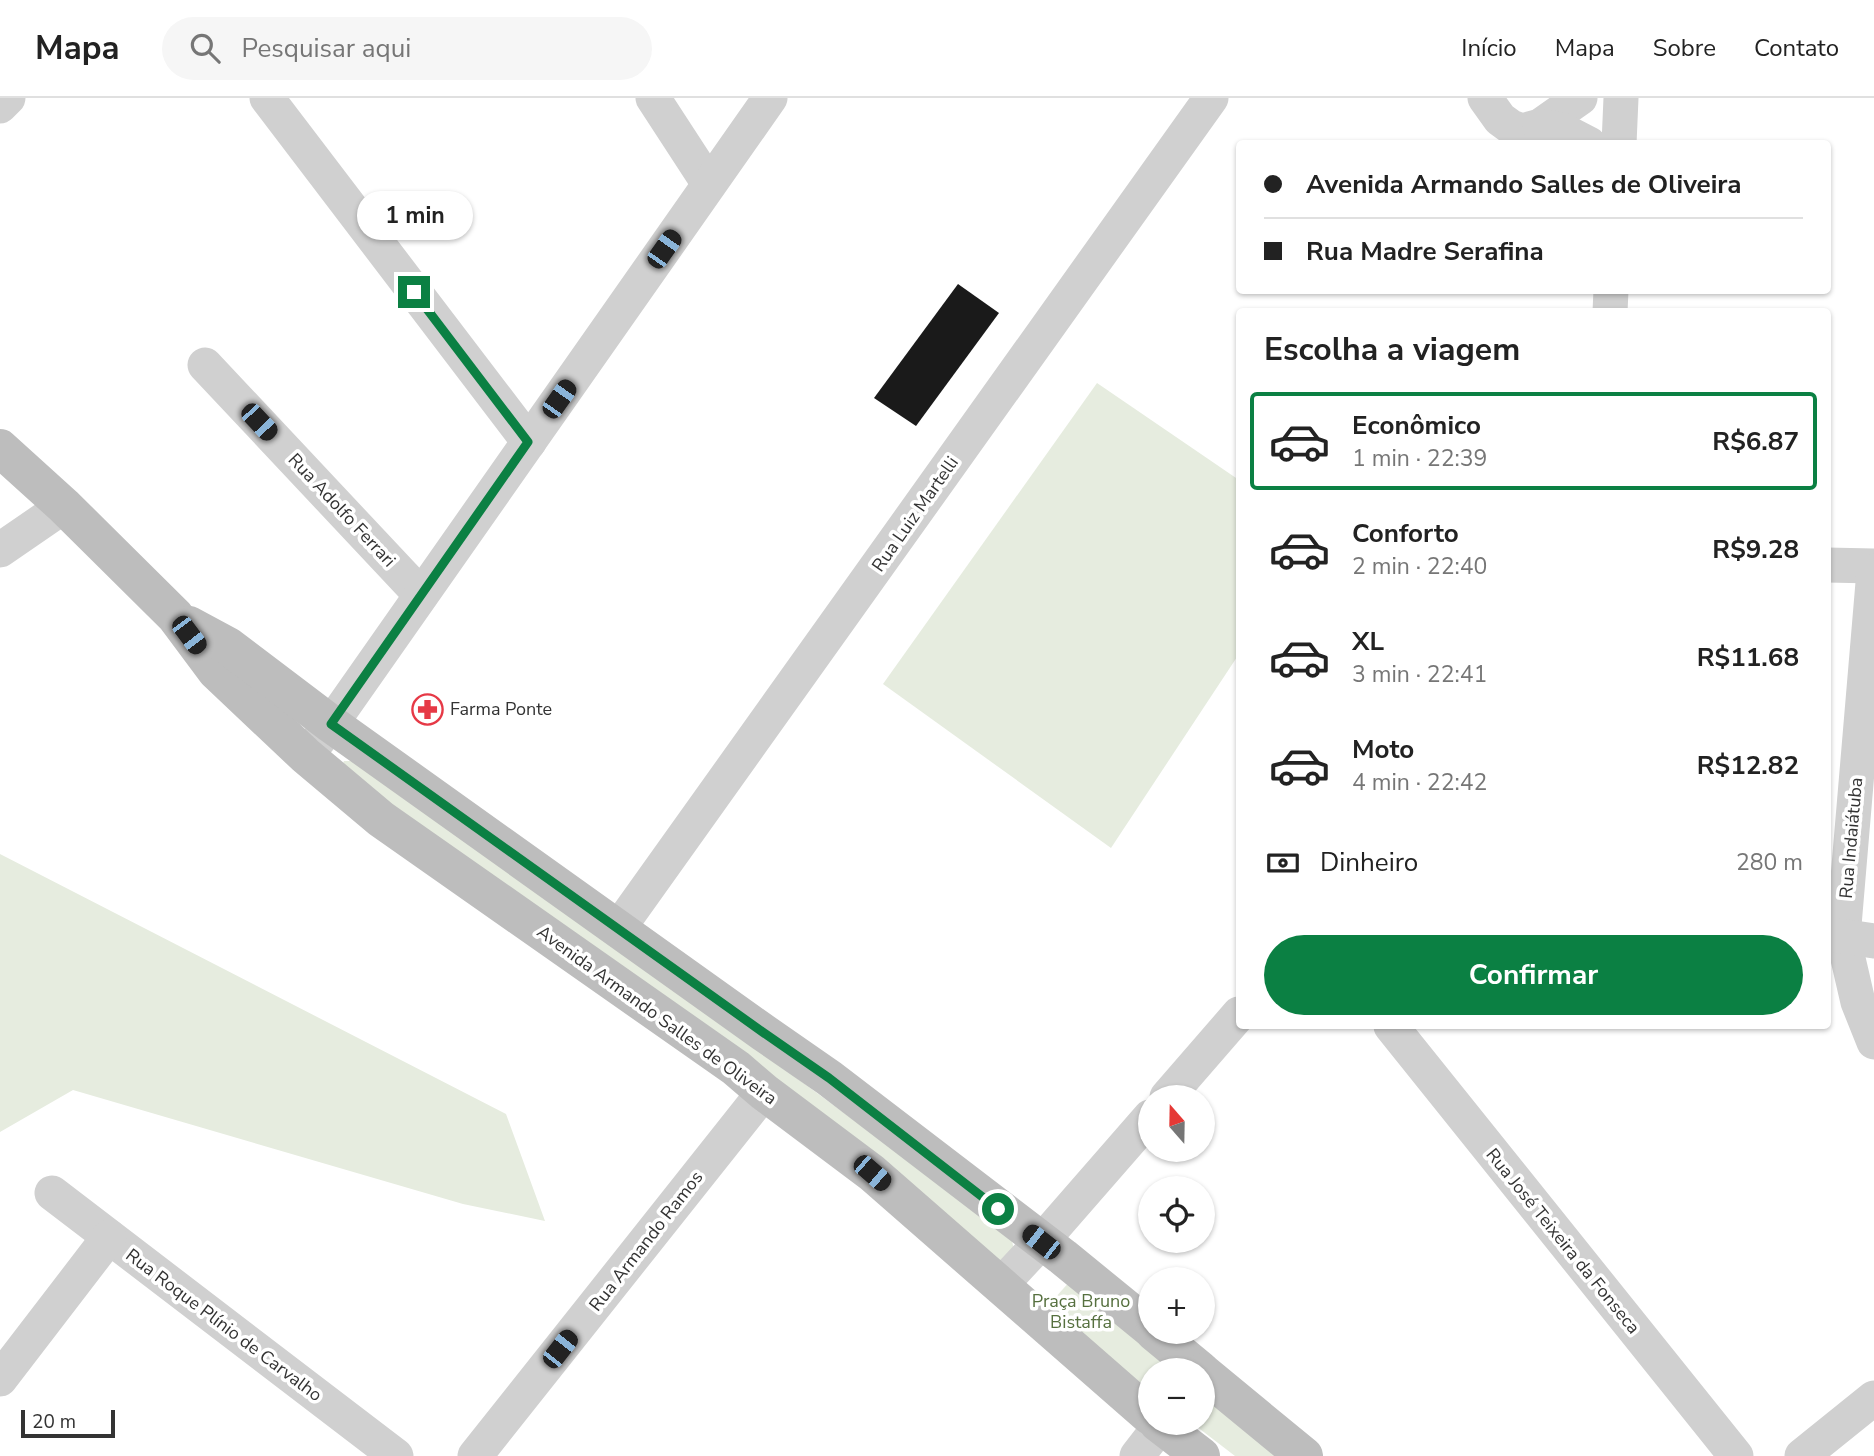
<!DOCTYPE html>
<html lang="pt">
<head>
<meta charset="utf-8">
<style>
  :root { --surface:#fff; --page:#f6f6f6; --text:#222; --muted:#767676; --line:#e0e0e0; --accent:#0b8043 }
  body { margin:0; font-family:"Nunito Sans",sans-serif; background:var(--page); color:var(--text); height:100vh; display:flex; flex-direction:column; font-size:26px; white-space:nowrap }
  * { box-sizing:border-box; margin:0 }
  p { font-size:23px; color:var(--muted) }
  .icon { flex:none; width:38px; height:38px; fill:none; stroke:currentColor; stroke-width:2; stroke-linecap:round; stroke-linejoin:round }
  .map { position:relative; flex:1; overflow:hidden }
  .panel { position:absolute; left:1236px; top:210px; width:595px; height:721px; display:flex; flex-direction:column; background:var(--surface); border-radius:7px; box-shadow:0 2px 5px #0004 }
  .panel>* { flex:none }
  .top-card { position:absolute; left:1236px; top:42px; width:595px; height:154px; border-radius:7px; box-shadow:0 2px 5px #0004; display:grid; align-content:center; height:154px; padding:0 28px; background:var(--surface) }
  .needle { width:46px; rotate:340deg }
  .tools { position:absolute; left:1138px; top:987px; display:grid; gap:14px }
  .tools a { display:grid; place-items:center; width:77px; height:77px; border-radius:50%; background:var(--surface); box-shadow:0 2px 5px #0004; font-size:35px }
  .scale { position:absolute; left:21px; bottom:18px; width:94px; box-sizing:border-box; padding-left:7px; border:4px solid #333; border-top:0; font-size:19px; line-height:24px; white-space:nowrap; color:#333; -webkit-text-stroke:5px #fff; paint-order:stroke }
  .end { position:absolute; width:32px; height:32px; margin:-16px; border:9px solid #0b8043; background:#fff; box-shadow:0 0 0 4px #fff }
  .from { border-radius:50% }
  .bubble { position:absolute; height:49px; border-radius:24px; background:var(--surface); box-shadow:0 2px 5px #0004; font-size:23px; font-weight:700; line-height:49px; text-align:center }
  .car { position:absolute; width:21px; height:42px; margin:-21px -10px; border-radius:9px; box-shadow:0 0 5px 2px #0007; background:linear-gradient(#222 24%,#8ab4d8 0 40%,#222 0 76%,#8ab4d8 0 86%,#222 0) }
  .top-card b { display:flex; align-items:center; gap:24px; height:66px; font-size:26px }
  .top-card b+b { border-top:2px solid var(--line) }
  .top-card i { width:18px; height:18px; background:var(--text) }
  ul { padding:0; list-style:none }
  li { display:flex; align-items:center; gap:21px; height:98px; margin:0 14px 10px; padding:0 14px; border:4px solid transparent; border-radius:7px }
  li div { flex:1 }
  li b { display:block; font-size:26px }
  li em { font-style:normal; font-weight:700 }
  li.selected { border-color:var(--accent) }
  li>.icon { width:63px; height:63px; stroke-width:1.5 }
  h2 { padding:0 28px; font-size:32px; line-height:84px }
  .pay { display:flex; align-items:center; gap:18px; height:77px; padding:0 28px; font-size:26px }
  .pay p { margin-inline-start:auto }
  .action { display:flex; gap:14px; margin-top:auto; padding:14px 28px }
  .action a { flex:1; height:80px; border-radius:42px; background:var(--accent); color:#fff; font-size:28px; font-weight:700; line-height:80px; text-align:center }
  header { display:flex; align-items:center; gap:42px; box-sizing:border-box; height:98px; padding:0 35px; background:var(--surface); border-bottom:2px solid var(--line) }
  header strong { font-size:33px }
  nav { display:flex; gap:38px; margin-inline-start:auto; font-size:24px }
  .search { width:490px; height:63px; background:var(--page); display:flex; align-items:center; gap:18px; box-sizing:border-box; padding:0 24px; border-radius:38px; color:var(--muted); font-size:26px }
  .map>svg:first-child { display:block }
</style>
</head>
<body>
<header>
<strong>Mapa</strong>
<div class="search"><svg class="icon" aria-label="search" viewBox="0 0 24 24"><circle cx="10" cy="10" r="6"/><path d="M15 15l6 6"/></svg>Pesquisar aqui</div>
<nav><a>Início</a><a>Mapa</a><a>Sobre</a><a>Contato</a></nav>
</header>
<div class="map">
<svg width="1874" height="1358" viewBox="0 0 1874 1358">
  <rect width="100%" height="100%" fill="#fff"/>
  <!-- green -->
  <g fill="#e6ecdf">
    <path d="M1097,285L1239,382V556L1111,750L883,586Z"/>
    <path d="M344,663H361L379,672L1011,1138L1014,1152L1008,1163L995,1165L341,669Z"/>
    <path d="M0,756L506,1016L545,1123L463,1106L73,992L0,1034Z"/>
    <path d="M1072,1181L1184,1272H1150V1292L1045,1211Z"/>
    <path d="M1202,1287L1288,1358H1235L1192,1325H1202Z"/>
  </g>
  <!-- building -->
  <path fill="#1a1a1a" d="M958,186L999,215L916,328L874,300Z"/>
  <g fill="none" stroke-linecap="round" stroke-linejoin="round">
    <!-- street -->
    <g stroke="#d0d0d0" stroke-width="35">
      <path d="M267,0L529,344"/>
      <path d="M653,0L709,86"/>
      <path d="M1485,0L1500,21L1511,29L1522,33L1540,28L1580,0"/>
      <path d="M0,8L8,0"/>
      <path d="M1540,28L1562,32L1589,46"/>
      <path d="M1619,46L1621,0"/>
      <path d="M1610,214L1611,192"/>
      <path d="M205,267L421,497"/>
      <path d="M0,452L64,408"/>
      <path d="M1827,467L1874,468"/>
      <path d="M1874,473L1843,839L1858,904L1874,944"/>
      <path d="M306,658L331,626L770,0"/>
      <path d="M618,831L1211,0"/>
      <path d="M1827,836L1874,843"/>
      <path d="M1391,928L1736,1358"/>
      <path d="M1167,999L1239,916"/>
      <path d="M52,1095L396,1358"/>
      <path d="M1000,1188L1041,1144L1150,1019"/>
      <path d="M0,1281L109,1139"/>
      <path d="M475,1358L764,994"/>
      <path d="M1137,1358L1161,1327"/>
      <path d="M1802,1358L1874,1300"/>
    </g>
    <!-- secondary -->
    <g stroke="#bdbdbd" stroke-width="38">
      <path d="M0,350L64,408L175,518L216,573L306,658L381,721L736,970L764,994L872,1075L1150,1318"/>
      <path d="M189,527L228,548L331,626L764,935L829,980L1063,1159L1150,1230"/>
      <path d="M1154,1234L1200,1272"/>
      <path d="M1202,1274L1304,1358"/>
      <path d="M1158,1325L1201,1358"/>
    </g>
  </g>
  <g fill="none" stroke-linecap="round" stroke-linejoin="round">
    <!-- route -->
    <path stroke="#0b8043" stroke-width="9" d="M414,194L528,344L331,626L764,935L829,980L998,1111"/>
  </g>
  <!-- icons -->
  <defs>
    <symbol id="pharmacy-ring" viewBox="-11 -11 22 22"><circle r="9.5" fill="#fff" stroke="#e63946" stroke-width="1.5"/><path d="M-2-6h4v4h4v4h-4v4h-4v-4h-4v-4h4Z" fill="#e63946"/></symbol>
  </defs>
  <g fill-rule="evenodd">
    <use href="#pharmacy-ring" x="410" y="594" width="35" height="35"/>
  </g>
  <g text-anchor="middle" stroke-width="7" stroke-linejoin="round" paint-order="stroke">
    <!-- street labels -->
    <g font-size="18" fill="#333" stroke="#fff">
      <text transform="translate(342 412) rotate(47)" y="6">Rua Adolfo Ferrari</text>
      <text transform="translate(915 416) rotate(-55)" y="6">Rua Luiz Martelli</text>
      <text transform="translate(1851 740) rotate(-85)" y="6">Rua Indaiátuba</text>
      <text transform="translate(657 917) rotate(36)" y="6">Avenida Armando Salles de Oliveira</text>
      <text transform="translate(646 1143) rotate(-52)" y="6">Rua Armando Ramos</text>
      <text transform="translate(1563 1143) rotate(51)" y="6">Rua José Teixeira da Fonseca</text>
      <text transform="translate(224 1227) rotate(37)" y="6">Rua Roque Plínio de Carvalho</text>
    </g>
    <!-- poi labels -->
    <g font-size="18" fill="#333" stroke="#fff" text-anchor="start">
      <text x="450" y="617">Farma Ponte</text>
    </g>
    <!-- park labels -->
    <g font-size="18" fill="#56703f" stroke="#fff">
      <text x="1081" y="1209">Praça Bruno<tspan x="1081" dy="21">Bistaffa</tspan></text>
    </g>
  </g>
</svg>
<div class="tools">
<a><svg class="needle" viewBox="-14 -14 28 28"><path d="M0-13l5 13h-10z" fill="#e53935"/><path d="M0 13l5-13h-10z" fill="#767676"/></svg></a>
<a><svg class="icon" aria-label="locate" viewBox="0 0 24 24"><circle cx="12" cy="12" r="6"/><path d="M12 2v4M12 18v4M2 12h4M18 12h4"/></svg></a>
<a>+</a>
<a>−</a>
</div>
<div class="scale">20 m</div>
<i class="end from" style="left:998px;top:1111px"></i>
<i class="end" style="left:414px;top:194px"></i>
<div class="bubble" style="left:357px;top:93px;width:116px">1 min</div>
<i class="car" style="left:664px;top:151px;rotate:35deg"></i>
<i class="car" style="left:559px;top:301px;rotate:35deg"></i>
<i class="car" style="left:259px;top:324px;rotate:137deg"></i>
<i class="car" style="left:189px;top:537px;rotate:143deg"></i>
<i class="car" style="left:872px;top:1075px;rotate:131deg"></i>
<i class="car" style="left:1041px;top:1144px;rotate:308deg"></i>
<i class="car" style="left:560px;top:1251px;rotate:38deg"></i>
<div class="top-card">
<b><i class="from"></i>Avenida Armando Salles de Oliveira</b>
<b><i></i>Rua Madre Serafina</b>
</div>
<section class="panel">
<h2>Escolha a viagem</h2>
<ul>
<li class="selected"><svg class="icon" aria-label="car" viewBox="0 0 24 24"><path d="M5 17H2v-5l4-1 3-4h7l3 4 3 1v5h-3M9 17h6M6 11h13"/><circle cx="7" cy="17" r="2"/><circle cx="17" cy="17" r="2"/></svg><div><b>Econômico</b><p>1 min · 22:39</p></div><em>R$6.87</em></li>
<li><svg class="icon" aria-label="car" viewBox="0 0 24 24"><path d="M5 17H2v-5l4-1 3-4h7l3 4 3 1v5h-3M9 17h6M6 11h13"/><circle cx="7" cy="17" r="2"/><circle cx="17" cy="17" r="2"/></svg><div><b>Conforto</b><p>2 min · 22:40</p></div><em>R$9.28</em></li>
<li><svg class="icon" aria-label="car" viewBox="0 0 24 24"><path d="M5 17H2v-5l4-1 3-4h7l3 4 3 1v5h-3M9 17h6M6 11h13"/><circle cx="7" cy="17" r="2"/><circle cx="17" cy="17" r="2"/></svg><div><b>XL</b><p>3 min · 22:41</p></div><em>R$11.68</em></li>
<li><svg class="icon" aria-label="car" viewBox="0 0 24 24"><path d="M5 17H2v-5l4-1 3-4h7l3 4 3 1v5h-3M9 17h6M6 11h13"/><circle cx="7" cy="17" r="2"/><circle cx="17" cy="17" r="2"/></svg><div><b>Moto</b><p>4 min · 22:42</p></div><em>R$12.82</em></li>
</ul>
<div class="pay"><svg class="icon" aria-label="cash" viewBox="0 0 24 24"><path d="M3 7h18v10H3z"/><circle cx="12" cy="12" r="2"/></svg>Dinheiro<p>280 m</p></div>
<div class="action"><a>Confirmar</a></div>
</section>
</div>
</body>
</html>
